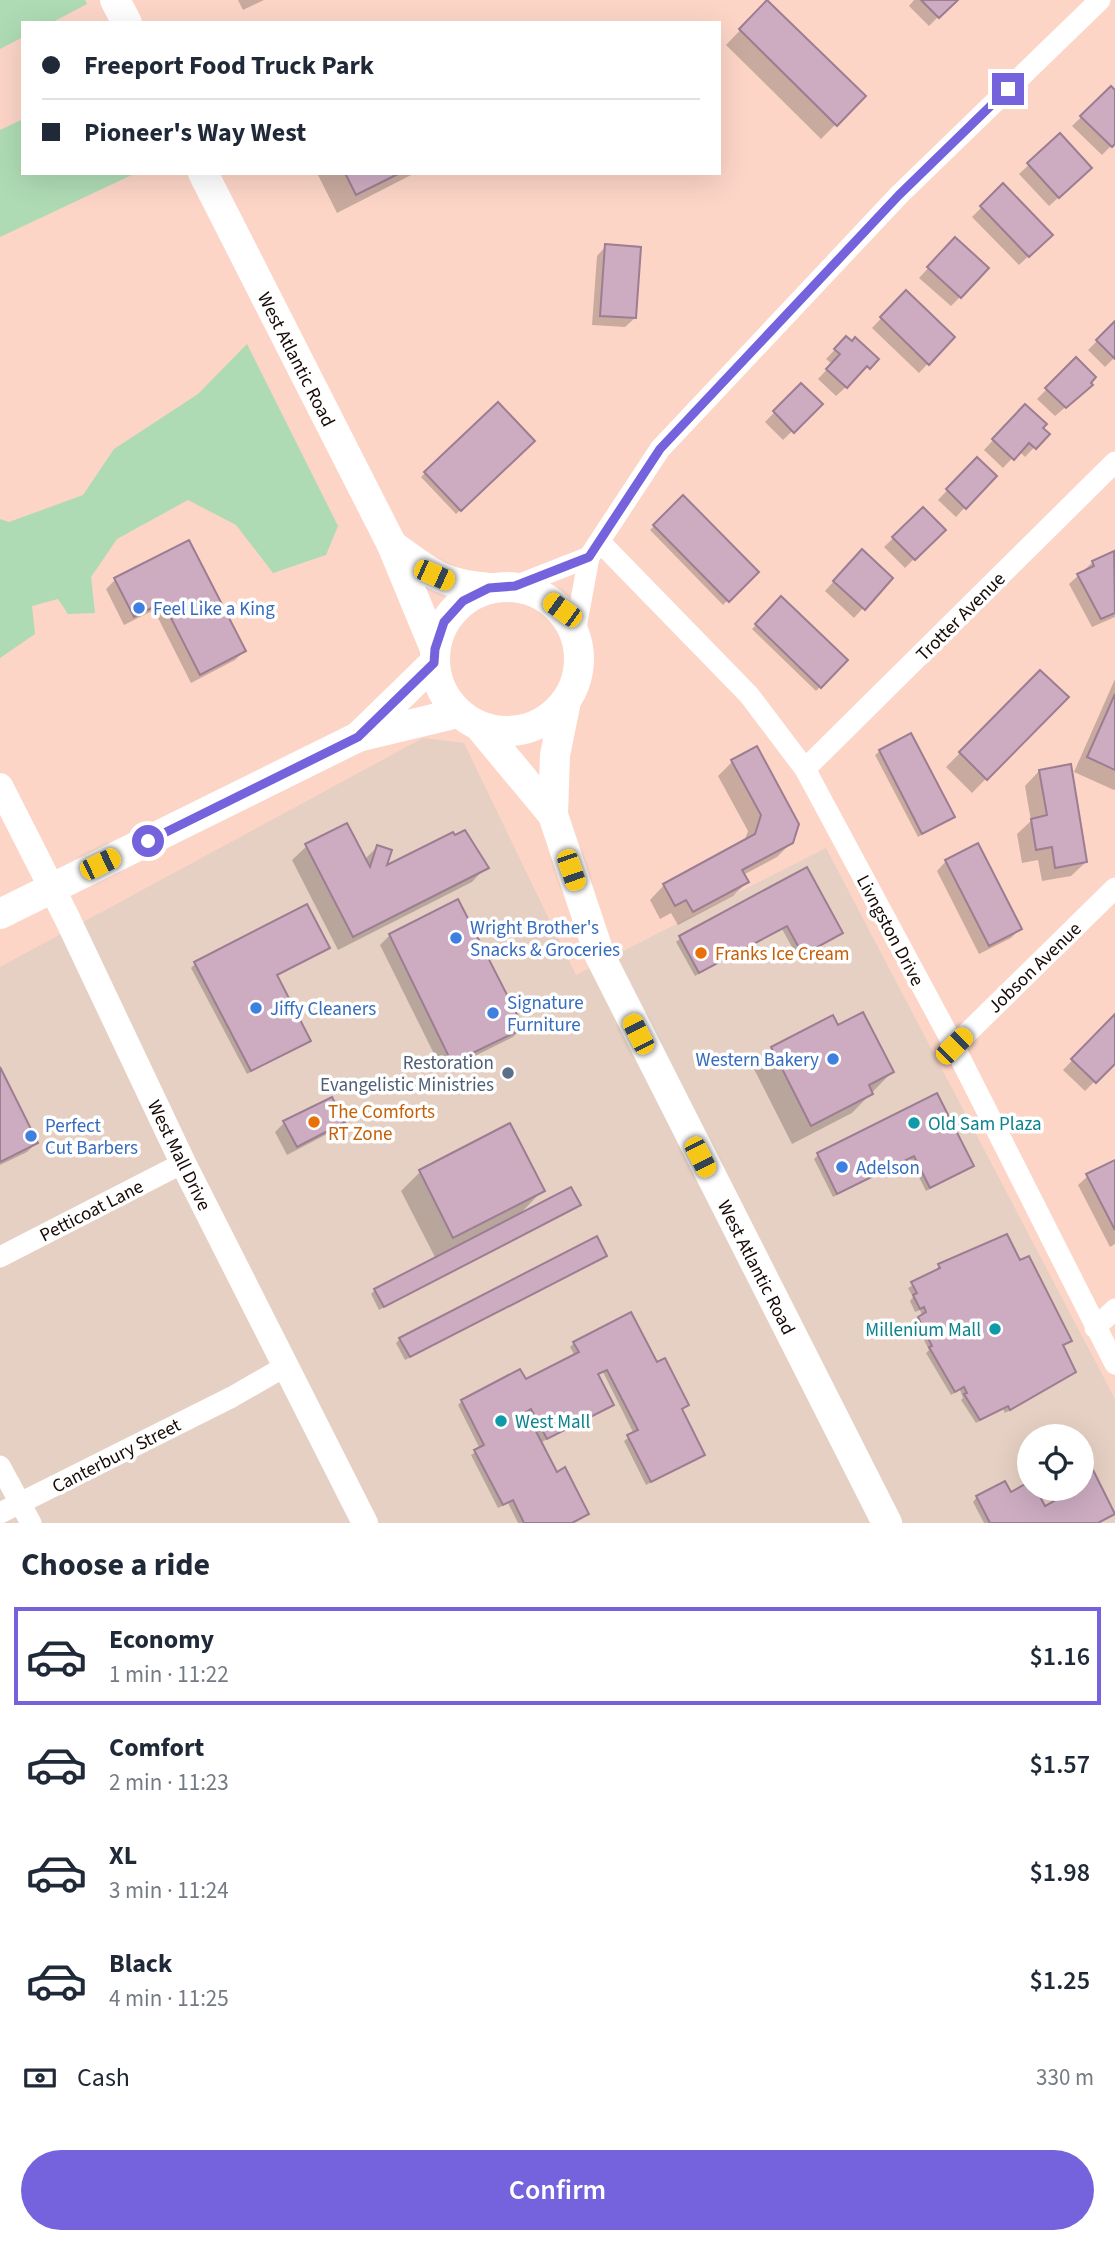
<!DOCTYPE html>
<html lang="en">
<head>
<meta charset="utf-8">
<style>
  :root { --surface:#fff; --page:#f2f2f3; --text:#1f2937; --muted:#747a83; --line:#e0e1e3; --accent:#7463dd }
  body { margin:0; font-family:"Source Sans 3",sans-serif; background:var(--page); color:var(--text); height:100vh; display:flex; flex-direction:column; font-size:26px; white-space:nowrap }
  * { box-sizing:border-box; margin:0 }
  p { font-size:23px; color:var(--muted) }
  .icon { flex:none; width:38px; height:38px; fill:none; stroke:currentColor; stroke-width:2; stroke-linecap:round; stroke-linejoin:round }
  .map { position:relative; height:1523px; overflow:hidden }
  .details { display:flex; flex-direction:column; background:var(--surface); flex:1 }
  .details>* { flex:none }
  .banner { position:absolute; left:21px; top:21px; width:700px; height:154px; border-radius:0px; box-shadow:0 7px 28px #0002; display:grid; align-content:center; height:154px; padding:0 21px; background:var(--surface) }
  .controls { position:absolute; left:1017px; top:1424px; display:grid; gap:14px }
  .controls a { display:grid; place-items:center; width:77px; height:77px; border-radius:50%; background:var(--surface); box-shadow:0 7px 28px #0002; font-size:35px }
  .end { position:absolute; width:32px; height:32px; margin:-16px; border:9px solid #7463dd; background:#fff; box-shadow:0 0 0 4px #fff }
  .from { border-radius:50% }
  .car { position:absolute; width:21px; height:42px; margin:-21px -10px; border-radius:9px; box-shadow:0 0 5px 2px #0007; background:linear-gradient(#f5c518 24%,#345 0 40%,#f5c518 0 76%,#345 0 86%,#f5c518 0) }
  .banner b { display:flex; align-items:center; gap:24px; height:66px; font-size:26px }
  .banner b+b { border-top:2px solid var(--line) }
  .banner i { width:18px; height:18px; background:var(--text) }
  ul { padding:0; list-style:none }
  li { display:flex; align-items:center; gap:21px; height:98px; margin:0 14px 10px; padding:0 7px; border:4px solid transparent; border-radius:0px }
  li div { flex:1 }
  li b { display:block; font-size:26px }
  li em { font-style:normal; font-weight:600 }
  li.on { border-color:var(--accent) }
  li>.icon { width:63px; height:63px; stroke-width:1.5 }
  h2 { padding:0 21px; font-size:32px; line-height:84px }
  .pay { display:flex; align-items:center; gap:18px; height:77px; padding:0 21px; font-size:26px }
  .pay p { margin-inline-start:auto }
  .button { display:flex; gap:14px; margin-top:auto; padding:14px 21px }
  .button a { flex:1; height:80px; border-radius:42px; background:var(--accent); color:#fff; font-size:28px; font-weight:600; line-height:80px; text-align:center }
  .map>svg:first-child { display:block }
</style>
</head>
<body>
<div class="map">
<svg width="1115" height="1523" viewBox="0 0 1115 1523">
  <rect width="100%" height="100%" fill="#fcd5c7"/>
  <!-- commercial -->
  <path fill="#e6d0c3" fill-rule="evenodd" d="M423,738L464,743L576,975L826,848L1115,1399V1523H0V967ZM1029,1437H1082V1489H1029Z"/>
  <!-- green -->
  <g fill="#aedbb4">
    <path d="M0,0H85L87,4L51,23H23V37L0,49Z"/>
    <path d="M23,119V173H136L0,237V130Z"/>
    <path d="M247,344L338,526L326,555L273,573L236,525L188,500L117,539L91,577L95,613L68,614L58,599L32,606L35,634L0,658V519L9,522L83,495L114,449L198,394Z"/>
  </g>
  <!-- shadow -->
  <g fill="#0003">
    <path d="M238,0H264L243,10Z"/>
    <path d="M914,0H955L929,26L909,6Z"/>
    <path d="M768,1L864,96L821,139L726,45Z"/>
    <path d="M1111,88L1115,92V142L1102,155L1072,126Z"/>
    <path d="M1060,136L1081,177L1049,206L1019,174Z"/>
    <path d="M317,173H415L337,213Z"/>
    <path d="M1003,186L1051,235L1019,265L972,217Z"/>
    <path d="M606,246L635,318L625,327L592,325L597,256Z"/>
    <path d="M946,249L960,297L951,306L919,278Z"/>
    <path d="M906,292L953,337L919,373L872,328Z"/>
    <path d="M1115,323V357L1105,367L1088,350Z"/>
    <path d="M846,338L877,359L836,396L818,379L832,364L826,359Z"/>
    <path d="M1076,360L1088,383L1081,394L1055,416L1037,399Z"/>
    <path d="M801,385L820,404L783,440L765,422Z"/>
    <path d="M498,405L532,441L456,514L421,477Z"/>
    <path d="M1016,415L1047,434L1025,457L1019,451L1003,468L984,450Z"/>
    <path d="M977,459L994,476L956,517L938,500Z"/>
    <path d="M683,498L756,572L723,605L650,530Z"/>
    <path d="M923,509L943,530L905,568L884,547Z"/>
    <path d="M189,542L244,651L235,660L191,683L154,610L124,625L106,589L115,580Z"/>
    <path d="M1113,553L1115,617L1092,627L1069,584L1093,562Z"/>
    <path d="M852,561L863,608L854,618L825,591Z"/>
    <path d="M781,599L845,661L816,691L752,629Z"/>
    <path d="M1040,672L1066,697L972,793L946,767Z"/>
    <path d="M1115,679V789L1114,790L1074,772Z"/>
    <path d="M880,751L953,817L918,837L875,755Z"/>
    <path d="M732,762L792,842L777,857L743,875L747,882L733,896L678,925L671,913L660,919L650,900L664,885L744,842L748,831L718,776Z"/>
    <path d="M1039,771L1086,862L1071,876L1042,881L1038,860L1022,863L1017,834L1031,821L1025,786Z"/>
    <path d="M307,846L364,860L377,847L384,869L486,867L472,882L338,950L292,860Z"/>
    <path d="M946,861L1020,929L1011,938L979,954L937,871Z"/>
    <path d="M806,869L841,933L837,937L798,958L782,929L695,976L676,942L681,938Z"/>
    <path d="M390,935L522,1028L513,1037L443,1072L380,945Z"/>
    <path d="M327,947L275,977L304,1044L247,1074L191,968L195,964Z"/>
    <path d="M1115,1016V1061L1085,1091L1063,1070Z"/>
    <path d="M837,1027L892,1072L852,1113L792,1144L753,1067L772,1048Z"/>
    <path d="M0,1071L36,1143L27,1152L0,1165Z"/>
    <path d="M936,1095L972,1166L967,1170L926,1191L910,1159L833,1197L814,1159L818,1155Z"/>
    <path d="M343,1122L333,1131L287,1155L275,1132L284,1123Z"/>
    <path d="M509,1126L542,1191L518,1216L579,1205L379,1310L371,1294L375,1290L436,1259L401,1191L420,1172Z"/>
    <path d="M1115,1162V1244L1110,1247L1078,1185L1088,1176Z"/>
    <path d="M605,1255L405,1360L396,1343L400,1339Z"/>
    <path d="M1020,1262L1069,1340L1061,1347L1074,1372L1005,1413L1003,1409L976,1423L961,1400L963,1398L960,1390L951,1395L926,1353L929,1350L915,1322L922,1316L920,1310L915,1312L910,1301L913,1297L908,1288L936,1272L939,1265Z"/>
    <path d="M574,1343L656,1364L687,1405L680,1411L703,1454L646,1485L624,1441L634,1434L603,1372L597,1375L612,1404L540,1443L556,1474L587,1514L573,1523H518L508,1503L498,1508L471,1455L480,1449L458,1405L462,1401L525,1381L575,1356L570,1347Z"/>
    <path d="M1082,1451L1114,1513L1110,1517L1099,1523H984L973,1502L977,1497L1010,1494L1029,1484V1489L1044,1508L1055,1502L1048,1489H1082Z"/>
  </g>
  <!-- building -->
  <g fill="#cdacc2" stroke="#9c7d92" stroke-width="2">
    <path d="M767,0L866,96L837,126L739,29Z"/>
    <path d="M921,0H958L939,18Z"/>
    <path d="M1111,86L1115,90V144L1112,147L1080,116Z"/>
    <path d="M1060,133L1092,168L1059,198L1027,163Z"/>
    <path d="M345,173H400L356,195Z"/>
    <path d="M1003,183L1053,235L1029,257L980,206Z"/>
    <path d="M955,237L989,268L961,298L927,267Z"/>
    <path d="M605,244L641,247L636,318L600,316Z"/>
    <path d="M906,290L955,337L929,365L880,317Z"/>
    <path d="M1115,321V359L1096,340Z"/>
    <path d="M846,336L852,341L855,337L879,359L870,369L867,366L847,388L826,369L840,354L834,349Z"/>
    <path d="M1076,357L1096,377L1091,383L1093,385L1066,408L1045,388Z"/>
    <path d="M801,383L823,404L794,433L773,411Z"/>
    <path d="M498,402L535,441L461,511L424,472Z"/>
    <path d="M1025,404L1047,424L1043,428L1050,434L1036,449L1029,443L1014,460L992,439Z"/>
    <path d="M977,457L997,476L966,509L946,489Z"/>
    <path d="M683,495L759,572L729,602L653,525Z"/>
    <path d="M923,507L946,530L915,560L892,537Z"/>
    <path d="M189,540L246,651L200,675L163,602L134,617L114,578Z"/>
    <path d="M862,549L893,578L865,610L833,581Z"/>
    <path d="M1114,551L1115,613L1101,619L1077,574L1094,566L1092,561Z"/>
    <path d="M781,596L848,660L821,688L755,624Z"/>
    <path d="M1040,670L1069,697L987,780L959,752Z"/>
    <path d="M1115,694V770L1087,757Z"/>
    <path d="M911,733L955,817L922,834L879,750Z"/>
    <path d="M757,746L799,824L793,843L742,870L749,882L693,912L686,900L675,906L663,884L755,834L761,815L731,760Z"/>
    <path d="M1071,764L1087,862L1055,868L1052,847L1036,850L1031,819L1047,815L1039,770Z"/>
    <path d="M347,823L370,867L377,845L392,850L387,865L453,832L455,835L465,830L489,868L353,937L305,844Z"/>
    <path d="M978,843L1022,929L989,946L945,860Z"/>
    <path d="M807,867L843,933L803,955L787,926L699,973L679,936Z"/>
    <path d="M458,899L524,1028L452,1063L389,934Z"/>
    <path d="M307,904L330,948L277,975L311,1041L251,1071L194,962Z"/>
    <path d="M863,1012L894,1072L869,1085L873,1094L811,1126L771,1047L833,1015L838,1025Z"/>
    <path d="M1115,1014V1064L1096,1083L1071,1059Z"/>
    <path d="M0,1067L38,1143L0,1162Z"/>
    <path d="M937,1093L974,1166L930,1188L914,1156L837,1194L817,1153Z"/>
    <path d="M332,1097L345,1122L297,1147L283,1121Z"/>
    <path d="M510,1123L545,1191L453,1238L419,1170Z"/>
    <path d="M1115,1160V1230L1086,1174Z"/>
    <path d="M571,1187L581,1205L384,1307L374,1289Z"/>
    <path d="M1007,1234L1020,1260L1029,1256L1072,1341L1063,1345L1076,1372L1010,1410L1008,1406L980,1420L964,1394L967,1393L964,1387L955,1392L929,1347L932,1346L918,1317L926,1312L924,1307L920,1309L913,1295L917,1293L911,1282L940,1268L938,1264Z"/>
    <path d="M597,1236L607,1256L410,1357L399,1338Z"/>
    <path d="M631,1312L657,1362L665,1358L689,1405L682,1409L705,1455L651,1482L627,1435L638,1430L607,1370L598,1374L614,1405L547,1439L531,1409L526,1412L557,1472L565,1467L589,1514L572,1523H524L513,1500L503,1505L474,1450L484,1445L461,1400L520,1369L526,1379L579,1352L573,1342Z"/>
    <path d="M1082,1448L1115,1514L1098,1523H990L976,1496L1005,1481L1011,1492L1029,1482V1489H1036L1045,1506L1059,1498L1054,1489H1082Z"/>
  </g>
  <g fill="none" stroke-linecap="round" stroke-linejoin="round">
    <!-- minor -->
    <g stroke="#fff" stroke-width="21">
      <path d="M600,542L749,695L805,769L954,1046L1115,1364"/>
      <path d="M515,586L589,557"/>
      <path d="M575,633L589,557L660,449L899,195L1100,0"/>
      <path d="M805,769L1115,462"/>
      <path d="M954,1046L1115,888"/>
      <path d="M0,1257L183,1163"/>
      <path d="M1095,1328L1115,1309"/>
      <path d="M0,1466L31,1523"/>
      <path d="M0,1513L232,1397L286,1366"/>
    </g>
    <!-- tertiary -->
    <path stroke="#fff" stroke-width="26" d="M0,786L67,918L183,1163L365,1523"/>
    <!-- secondary -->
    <g stroke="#fff" stroke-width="30">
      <path d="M115,0L127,23"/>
      <path d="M203,173L392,545L435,649"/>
      <path d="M392,545C431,573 440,584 489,588"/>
      <circle cx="507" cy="659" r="72"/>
      <path d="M566,701L555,755L553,815L600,956L887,1523"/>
      <path d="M479,726L553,815"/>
      <path d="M358,737L434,663"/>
      <path d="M0,914L358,737L458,713"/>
    </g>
  </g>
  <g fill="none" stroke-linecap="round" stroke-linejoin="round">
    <!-- route -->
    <path stroke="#7463dd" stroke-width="9" d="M148,841L358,737L434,663L435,649L444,622L463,601L489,588L515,586L589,557L660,449L899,195L1008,89"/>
  </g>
  <!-- markers -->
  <g fill="#3f7fe0" stroke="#fff" stroke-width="2.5">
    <circle cx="139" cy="608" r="7"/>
    <circle cx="456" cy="938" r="7"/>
    <circle cx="256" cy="1008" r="7"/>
    <circle cx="493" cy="1013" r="7"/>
    <circle cx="833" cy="1059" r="7"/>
    <circle cx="31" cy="1136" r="7"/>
    <circle cx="842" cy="1167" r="7"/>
  </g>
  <g fill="#e8710a" stroke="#fff" stroke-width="2.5">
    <circle cx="701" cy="953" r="7"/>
    <circle cx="314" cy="1122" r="7"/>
  </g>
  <circle fill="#5c6f8a" stroke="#fff" stroke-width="2.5" cx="508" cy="1073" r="7"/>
  <g fill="#0f9aa8" stroke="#fff" stroke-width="2.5">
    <circle cx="914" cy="1123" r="7"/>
    <circle cx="995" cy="1329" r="7"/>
    <circle cx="501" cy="1421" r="7"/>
  </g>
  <g text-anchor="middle" stroke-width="7" stroke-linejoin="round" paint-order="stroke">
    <!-- street labels -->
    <g font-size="19" fill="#160906" stroke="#fff">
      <text transform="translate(297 359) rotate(63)" y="7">West Atlantic Road</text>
      <text transform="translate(960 616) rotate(-45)" y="7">Trotter Avenue</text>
      <text transform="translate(891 930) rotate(62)" y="7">Livngston Drive</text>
      <text transform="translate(1034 967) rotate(-44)" y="7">Jobson Avenue</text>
      <text transform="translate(180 1155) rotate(64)" y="7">West Mall Drive</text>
      <text transform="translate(91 1210) rotate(-27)" y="7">Petticoat Lane</text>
      <text transform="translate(757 1267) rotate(63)" y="7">West Atlantic Road</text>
      <text transform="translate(116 1455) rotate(-27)" y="7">Canterbury Street</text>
    </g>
    <!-- shop labels -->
    <g font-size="19" fill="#366cbe" stroke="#fff" text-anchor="start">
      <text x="153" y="615">Feel Like a King</text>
      <text x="470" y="934">Wright Brother's<tspan x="470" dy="22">Snacks &amp; Groceries</tspan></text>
      <text x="507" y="1009">Signature<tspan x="507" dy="22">Furniture</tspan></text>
      <text x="270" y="1015">Jiffy Cleaners</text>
      <text x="819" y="1066" text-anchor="end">Western Bakery</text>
      <text x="45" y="1132">Perfect<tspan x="45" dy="22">Cut Barbers</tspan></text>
      <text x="856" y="1174">Adelson</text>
    </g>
    <!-- food labels -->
    <g font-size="19" fill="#c56008" stroke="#fff" text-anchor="start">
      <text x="715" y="960">Franks Ice Cream</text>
      <text x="328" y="1118">The Comforts<tspan x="328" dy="22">RT Zone</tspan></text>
    </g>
    <!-- service labels -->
    <g font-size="19" fill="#4e5e75" stroke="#fff" text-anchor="end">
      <text x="494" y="1069">Restoration<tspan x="494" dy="22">Evangelistic Ministries</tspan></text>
    </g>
    <!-- culture labels -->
    <g font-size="19" fill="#0d838f" stroke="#fff" text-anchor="start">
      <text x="928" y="1130">Old Sam Plaza</text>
      <text x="981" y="1336" text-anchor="end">Millenium Mall</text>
      <text x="515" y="1428">West Mall</text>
    </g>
  </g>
</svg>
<div class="controls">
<a><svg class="icon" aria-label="locate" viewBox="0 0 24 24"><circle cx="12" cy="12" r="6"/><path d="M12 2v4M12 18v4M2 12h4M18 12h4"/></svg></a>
</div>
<i class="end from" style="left:148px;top:841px"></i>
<i class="end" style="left:1008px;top:89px"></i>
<i class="car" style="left:434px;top:575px;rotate:114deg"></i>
<i class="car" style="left:562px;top:610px;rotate:306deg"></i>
<i class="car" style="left:100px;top:864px;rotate:64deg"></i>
<i class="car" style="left:571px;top:870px;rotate:161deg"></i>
<i class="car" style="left:638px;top:1034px;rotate:333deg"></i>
<i class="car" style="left:954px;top:1046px;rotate:45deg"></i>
<i class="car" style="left:700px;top:1157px;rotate:153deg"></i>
<div class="banner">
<b><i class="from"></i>Freeport Food Truck Park</b>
<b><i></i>Pioneer's Way West</b>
</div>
</div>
<section class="details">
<h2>Choose a ride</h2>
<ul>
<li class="on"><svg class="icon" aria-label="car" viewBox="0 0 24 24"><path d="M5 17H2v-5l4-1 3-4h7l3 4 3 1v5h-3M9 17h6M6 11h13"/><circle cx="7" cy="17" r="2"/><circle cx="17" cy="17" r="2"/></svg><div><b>Economy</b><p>1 min · 11:22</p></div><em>$1.16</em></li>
<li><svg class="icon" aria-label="car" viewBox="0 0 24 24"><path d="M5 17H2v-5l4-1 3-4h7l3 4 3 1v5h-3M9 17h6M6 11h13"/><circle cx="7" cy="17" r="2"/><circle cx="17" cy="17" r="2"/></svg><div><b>Comfort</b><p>2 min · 11:23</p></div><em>$1.57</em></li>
<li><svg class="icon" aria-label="car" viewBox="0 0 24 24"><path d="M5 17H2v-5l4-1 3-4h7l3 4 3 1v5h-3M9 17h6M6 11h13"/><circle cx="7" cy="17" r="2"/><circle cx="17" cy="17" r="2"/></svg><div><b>XL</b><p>3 min · 11:24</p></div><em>$1.98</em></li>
<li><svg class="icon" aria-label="car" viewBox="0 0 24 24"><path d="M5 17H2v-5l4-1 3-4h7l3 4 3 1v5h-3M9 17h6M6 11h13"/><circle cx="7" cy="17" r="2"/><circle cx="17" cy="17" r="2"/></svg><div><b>Black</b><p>4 min · 11:25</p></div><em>$1.25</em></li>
</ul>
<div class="pay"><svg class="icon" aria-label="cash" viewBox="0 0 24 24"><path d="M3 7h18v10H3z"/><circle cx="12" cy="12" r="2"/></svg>Cash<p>330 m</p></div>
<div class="button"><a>Confirm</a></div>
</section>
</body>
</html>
